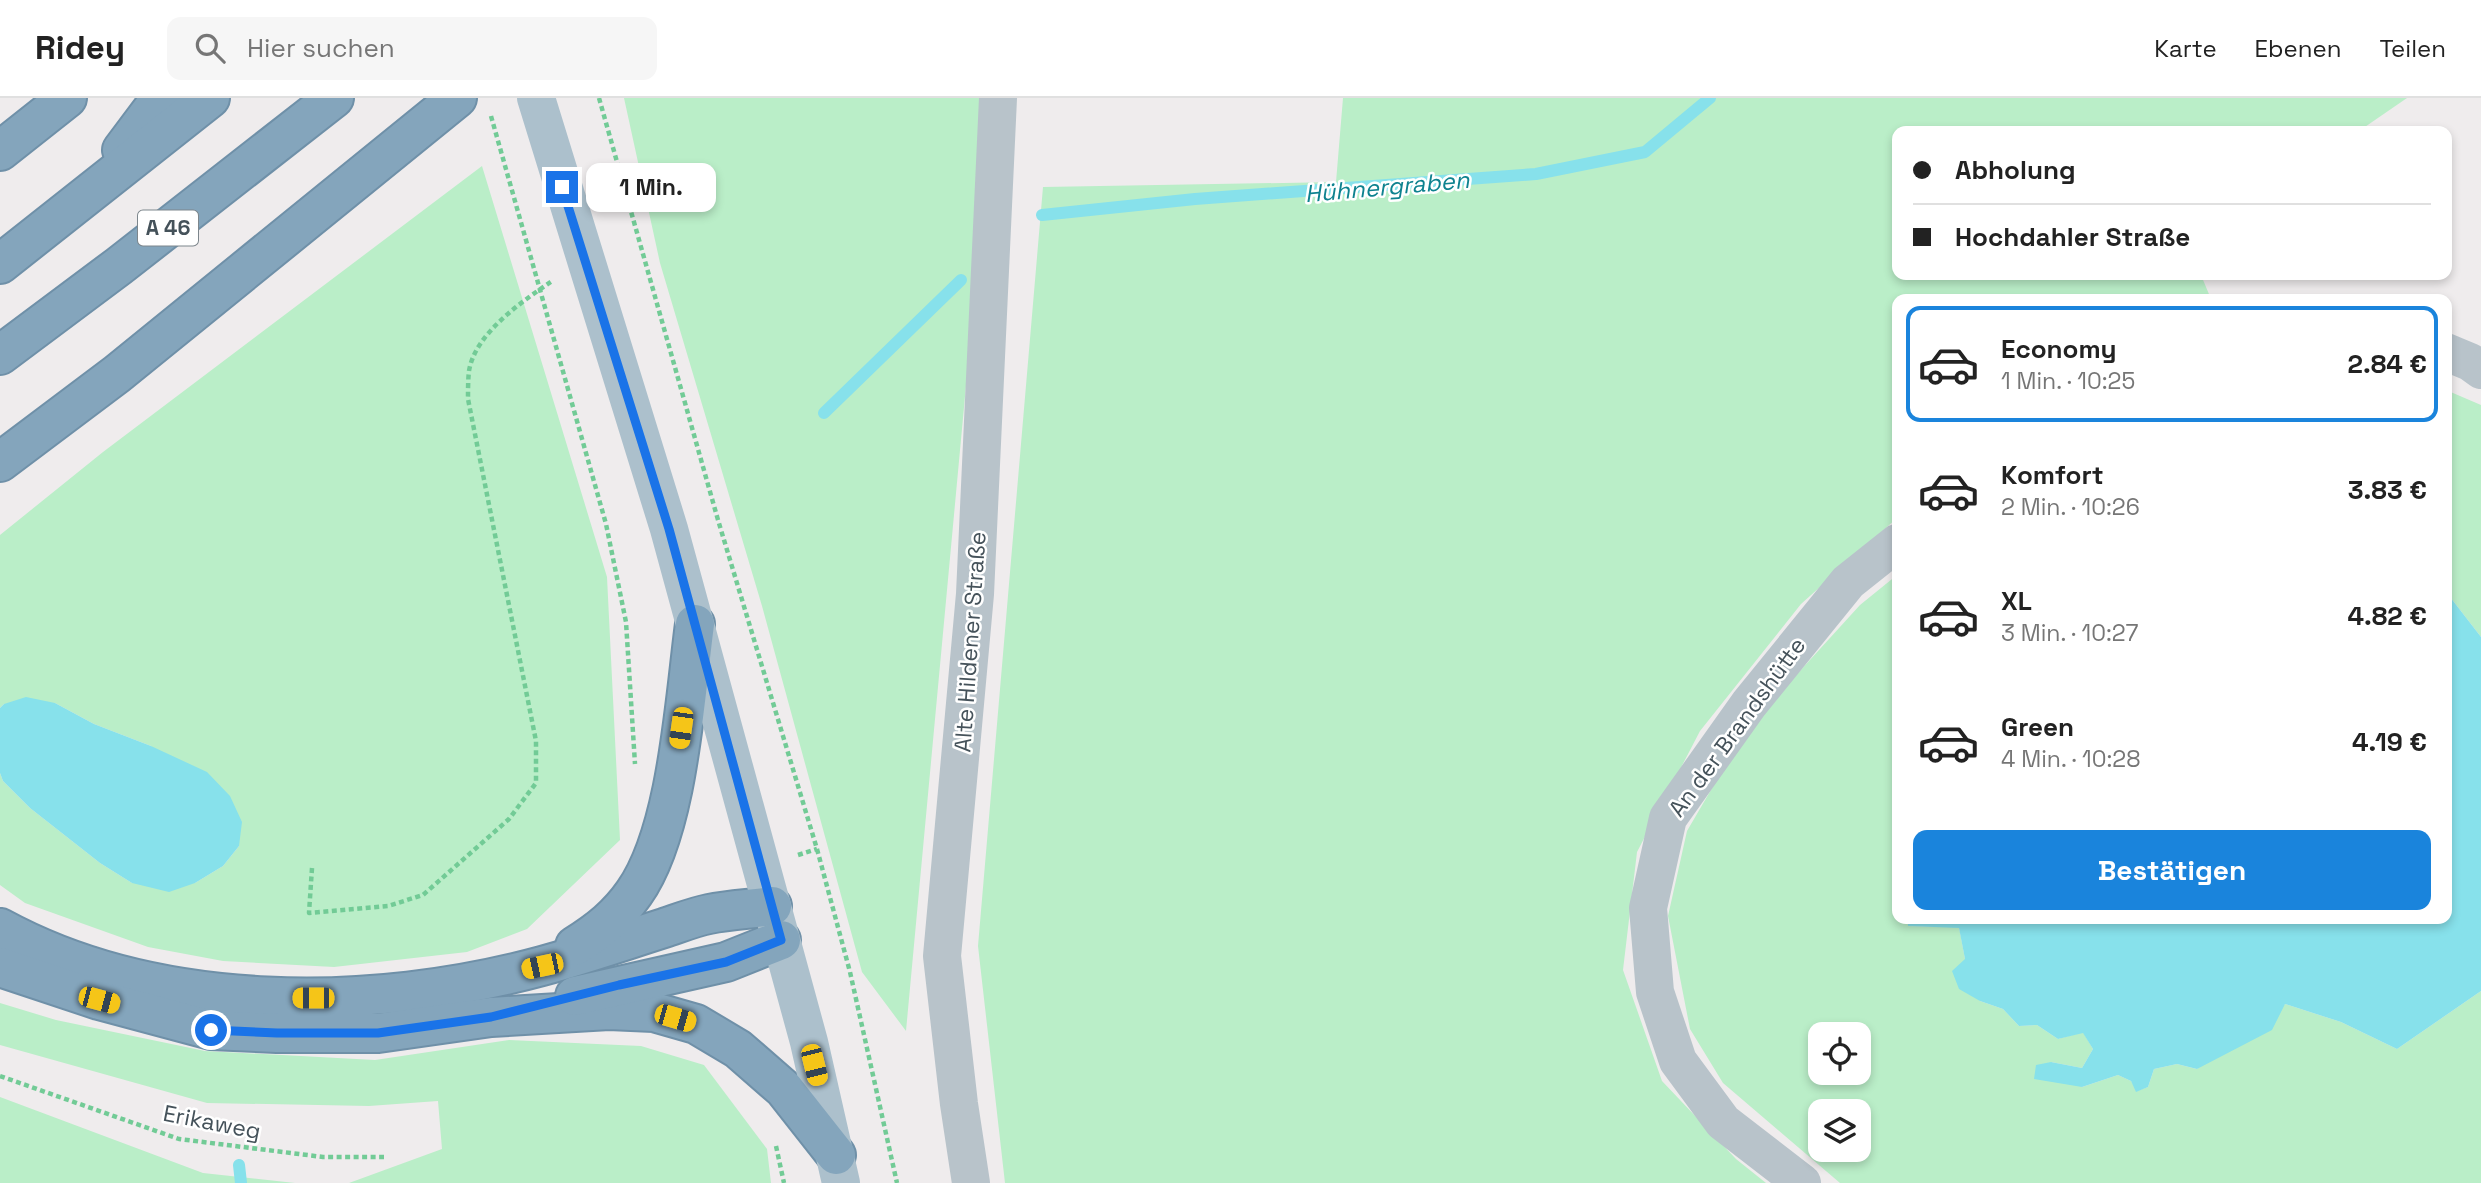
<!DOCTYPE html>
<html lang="de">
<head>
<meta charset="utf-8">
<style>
  :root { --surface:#fff; --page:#f6f6f6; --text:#222; --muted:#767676; --line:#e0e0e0; --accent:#1a84dc }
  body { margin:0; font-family:"Space Grotesk",sans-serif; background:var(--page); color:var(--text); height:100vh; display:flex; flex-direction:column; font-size:26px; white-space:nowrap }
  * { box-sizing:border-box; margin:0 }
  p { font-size:23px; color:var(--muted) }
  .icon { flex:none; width:38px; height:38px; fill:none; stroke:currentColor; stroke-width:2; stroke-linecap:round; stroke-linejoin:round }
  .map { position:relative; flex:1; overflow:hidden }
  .drawer { position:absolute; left:1892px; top:196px; width:560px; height:630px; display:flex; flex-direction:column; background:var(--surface); border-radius:14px; box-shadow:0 4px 10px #0003 }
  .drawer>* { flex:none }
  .hud { position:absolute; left:1892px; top:28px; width:560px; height:154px; border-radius:14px; box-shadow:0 4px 10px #0003; display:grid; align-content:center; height:154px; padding:0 21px; background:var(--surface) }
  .fabs { position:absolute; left:1808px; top:924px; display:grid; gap:14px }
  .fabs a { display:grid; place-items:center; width:63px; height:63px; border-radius:14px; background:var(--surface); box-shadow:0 4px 10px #0003; font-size:35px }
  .end { position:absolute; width:32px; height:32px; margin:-16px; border:9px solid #1a73e8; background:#fff; box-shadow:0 0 0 4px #fff }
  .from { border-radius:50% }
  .bubble { position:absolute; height:49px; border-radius:14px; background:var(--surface); box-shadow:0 4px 10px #0003; font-size:23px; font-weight:700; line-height:49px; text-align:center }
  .car { position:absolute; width:21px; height:42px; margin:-21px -10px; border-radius:9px; box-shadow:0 0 5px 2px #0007; background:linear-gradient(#f5c518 24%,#345 0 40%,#f5c518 0 76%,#345 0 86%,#f5c518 0) }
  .hud b { display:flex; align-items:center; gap:24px; height:66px; font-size:26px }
  .hud b+b { border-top:2px solid var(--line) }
  .hud i { width:18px; height:18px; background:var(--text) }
  ul { padding:12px 0 0; list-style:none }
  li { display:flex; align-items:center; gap:21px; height:116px; margin:0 14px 10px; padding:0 7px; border:4px solid transparent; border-radius:14px }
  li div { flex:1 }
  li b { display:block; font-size:26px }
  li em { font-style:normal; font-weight:700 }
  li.on { border-color:var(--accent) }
  li>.icon { width:63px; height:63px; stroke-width:1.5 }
  .button { display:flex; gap:14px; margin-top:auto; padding:14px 21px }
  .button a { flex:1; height:80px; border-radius:14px; background:var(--accent); color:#fff; font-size:28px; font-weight:700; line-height:80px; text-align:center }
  header { display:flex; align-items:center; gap:42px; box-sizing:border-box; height:98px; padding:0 35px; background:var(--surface); border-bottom:2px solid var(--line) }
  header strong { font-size:33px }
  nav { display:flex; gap:38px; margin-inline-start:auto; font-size:24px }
  .search { width:490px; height:63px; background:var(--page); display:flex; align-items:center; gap:18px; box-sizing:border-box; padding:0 24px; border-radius:14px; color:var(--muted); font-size:26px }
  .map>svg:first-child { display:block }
</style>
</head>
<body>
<header>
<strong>Ridey</strong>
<div class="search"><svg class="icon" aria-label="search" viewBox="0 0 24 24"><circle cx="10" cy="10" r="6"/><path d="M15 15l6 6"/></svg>Hier suchen</div>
<nav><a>Karte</a><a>Ebenen</a><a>Teilen</a></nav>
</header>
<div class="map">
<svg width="2481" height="1085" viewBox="0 0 2481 1085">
  <rect width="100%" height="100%" fill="#efeced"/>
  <!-- green -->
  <g fill="#baeec8" fill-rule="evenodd">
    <path d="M624,0H987L975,191L906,933L862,874L762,508L660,165Z"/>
    <path d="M1343,0H2407L2359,33H1897V177H2201L2211,201H1897V420L1801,506L1700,633L1637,754L1623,872L1662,983L1736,1061L1766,1085H1005L978,848L1043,89L1336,84Z"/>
    <path d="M482,68L607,479L620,742L527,831L467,854L334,869L223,863L148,849L25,805L0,787V675L3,683L30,710L100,765L132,785H195L223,768L239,748L151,648L94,626L55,605L4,606L0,610V437L103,354Z"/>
    <path d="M2446,292L2481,307V539L2447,495Z"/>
    <path d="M1897,477V821H1908V828L1959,829L1965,861L1980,903L2003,911L2019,928L2037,927L2058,941L2083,934L2093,951L2082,970L2051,964L2082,989L2118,977L2131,983L2137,993L2148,989L2154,971L2177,966L2197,971L2285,906L2341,924L2397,951L2481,893V1085H1840L1723,985L1690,931L1668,818L1687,733L1746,632L1860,507ZM1820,936H1858V975H1820ZM1820,1013H1858V1052H1820Z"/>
    <path d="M0,905L56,922L205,953L375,962L509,942L641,948L704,967L767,1051L771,1085H349L442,1051L438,1003L369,1008L207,1005L0,947Z"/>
    <path d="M0,999L203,1075L295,1085H0Z"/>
  </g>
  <!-- water -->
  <g fill="#87e1eb">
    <path d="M2447,495L2481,539V893L2397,951L2341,924L2285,906L2272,932L2197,971L2177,966L2154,971L2148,989L2136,994L2131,983L2118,977L2082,989L2034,981L2036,967L2051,964L2082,970L2093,951L2083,935L2058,941L2037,927L2019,928L2003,911L1980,903L1959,891L1952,873L1965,861L1959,830L1908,828V821H2446Z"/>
    <path d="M26,599L55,605L94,626L151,648L207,674L230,698L242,724L239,748L223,768L195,785L169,794L132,785L100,765L30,710L3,683L0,675V610L4,606Z"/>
  </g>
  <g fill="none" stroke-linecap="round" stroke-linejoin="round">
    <!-- stream -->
    <g stroke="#87e1eb" stroke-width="12">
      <path d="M1042,117L1195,101L1536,76L1645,54L1710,0"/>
      <path d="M824,315L961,182"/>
      <path d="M239,1067L241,1085"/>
    </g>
    <defs>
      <g id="highway">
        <path d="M122,52L161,0"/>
        <path d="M0,53L67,0"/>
        <path d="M0,166L210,0"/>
        <path d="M0,257L119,168L334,0"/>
        <path d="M0,364L117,276L457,0"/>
        <path d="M0,830C158,916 373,914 542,868C583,857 623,843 664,830C679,825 694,819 709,816C730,812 751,811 772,808"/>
        <path d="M575,848C599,833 618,818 634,795C678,733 685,601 695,526"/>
        <path d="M0,869L99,902L211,932L277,935H378L491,919L609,912L654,914L696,926L738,951L784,991L836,1057"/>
        <path d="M575,898L726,864L781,842"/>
      </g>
    </defs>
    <!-- highway casing -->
    <use href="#highway" stroke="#6f90a8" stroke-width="42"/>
    <!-- path -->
    <g stroke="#72cb96" stroke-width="4.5" stroke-dasharray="5 3.5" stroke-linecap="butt">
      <path d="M599,0L718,422L817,751L850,874L897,1085"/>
      <path d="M491,18L606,426L626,524L635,666"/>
      <path d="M798,757L817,751"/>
      <path d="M312,770L309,815L388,808L423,797L509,721L536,685V643L468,301C468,292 468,282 469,273C475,235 523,203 552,183"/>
      <path d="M0,978L179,1041L323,1059H384"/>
      <path d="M776,1048L784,1085"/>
    </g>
    <!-- minor -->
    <g stroke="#b8c3ca" stroke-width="38">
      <path d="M2446,254L2470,264L2481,272"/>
      <path d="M971,1085L959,1006L942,858L975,496L998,0"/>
      <path d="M1802,1085L1723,1024L1678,963L1655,894L1648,810L1668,720L1749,606L1848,484L1897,445"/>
    </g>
    <!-- major -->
    <path stroke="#acc0cc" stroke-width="38" d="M536,0L669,431L809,944L841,1085"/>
    <!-- highway -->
    <use href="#highway" stroke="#84a5bc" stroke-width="38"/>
  </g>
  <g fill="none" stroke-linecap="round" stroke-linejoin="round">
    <!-- route -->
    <path stroke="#1a73e8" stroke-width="9" d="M211,932L277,935H378L491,919L619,887L726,864L781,842L669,431L562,89"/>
  </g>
  <g text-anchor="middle" stroke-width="5" stroke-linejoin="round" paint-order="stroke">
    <!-- shield labels -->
    <rect fill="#fff" stroke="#7d868c" stroke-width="2" x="138" y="112.5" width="60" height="35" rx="5"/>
    <g font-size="21" font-weight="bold" fill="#45525a">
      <text x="168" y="137">A 46</text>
    </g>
    <!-- street labels -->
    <g font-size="23" fill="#45525a" stroke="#fff">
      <text transform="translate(970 544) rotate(-86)" y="8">Alte Hildener Straße</text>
      <text transform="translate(1737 629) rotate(-54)" y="8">An der Brandshütte</text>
      <text transform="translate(212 1024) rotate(11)" y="8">Erikaweg</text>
    </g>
    <!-- water labels -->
    <g font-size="24" font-style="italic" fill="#0e828f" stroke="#fff">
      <text transform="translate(1387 89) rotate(-5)" y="8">Hühnergraben</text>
    </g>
  </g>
</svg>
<div class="fabs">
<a><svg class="icon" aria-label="locate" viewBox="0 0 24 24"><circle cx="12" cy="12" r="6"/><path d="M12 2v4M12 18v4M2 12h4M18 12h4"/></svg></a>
<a><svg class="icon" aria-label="layers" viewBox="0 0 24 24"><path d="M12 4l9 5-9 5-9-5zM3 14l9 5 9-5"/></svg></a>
</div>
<i class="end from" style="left:211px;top:932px"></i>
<i class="end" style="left:562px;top:89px"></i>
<div class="bubble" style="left:586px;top:65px;width:130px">1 Min.</div>
<i class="car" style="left:681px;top:630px;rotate:188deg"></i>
<i class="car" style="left:542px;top:868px;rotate:258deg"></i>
<i class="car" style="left:313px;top:900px;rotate:270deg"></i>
<i class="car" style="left:99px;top:902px;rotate:105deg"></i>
<i class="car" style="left:675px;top:920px;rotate:106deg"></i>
<i class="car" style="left:814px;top:967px;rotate:166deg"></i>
<div class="hud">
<b><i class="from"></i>Abholung</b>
<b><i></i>Hochdahler Straße</b>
</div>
<section class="drawer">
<ul>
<li class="on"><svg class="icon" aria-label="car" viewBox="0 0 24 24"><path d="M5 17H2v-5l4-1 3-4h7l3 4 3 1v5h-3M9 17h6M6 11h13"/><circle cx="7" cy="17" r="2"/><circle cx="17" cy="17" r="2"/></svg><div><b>Economy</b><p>1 Min. · 10:25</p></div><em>2.84 €</em></li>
<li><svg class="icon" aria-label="car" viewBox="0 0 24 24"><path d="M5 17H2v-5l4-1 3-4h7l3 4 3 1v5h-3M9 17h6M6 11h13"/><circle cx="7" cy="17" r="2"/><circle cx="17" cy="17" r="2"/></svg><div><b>Komfort</b><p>2 Min. · 10:26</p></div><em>3.83 €</em></li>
<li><svg class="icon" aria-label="car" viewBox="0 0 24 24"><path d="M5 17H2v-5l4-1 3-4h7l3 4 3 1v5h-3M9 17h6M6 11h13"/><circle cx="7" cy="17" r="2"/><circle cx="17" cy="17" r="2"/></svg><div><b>XL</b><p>3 Min. · 10:27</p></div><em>4.82 €</em></li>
<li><svg class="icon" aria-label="car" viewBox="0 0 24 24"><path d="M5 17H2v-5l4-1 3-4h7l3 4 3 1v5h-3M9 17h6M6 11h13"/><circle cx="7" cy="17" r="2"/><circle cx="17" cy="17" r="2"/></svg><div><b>Green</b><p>4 Min. · 10:28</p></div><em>4.19 €</em></li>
</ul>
<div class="button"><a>Bestätigen</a></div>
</section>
</div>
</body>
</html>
